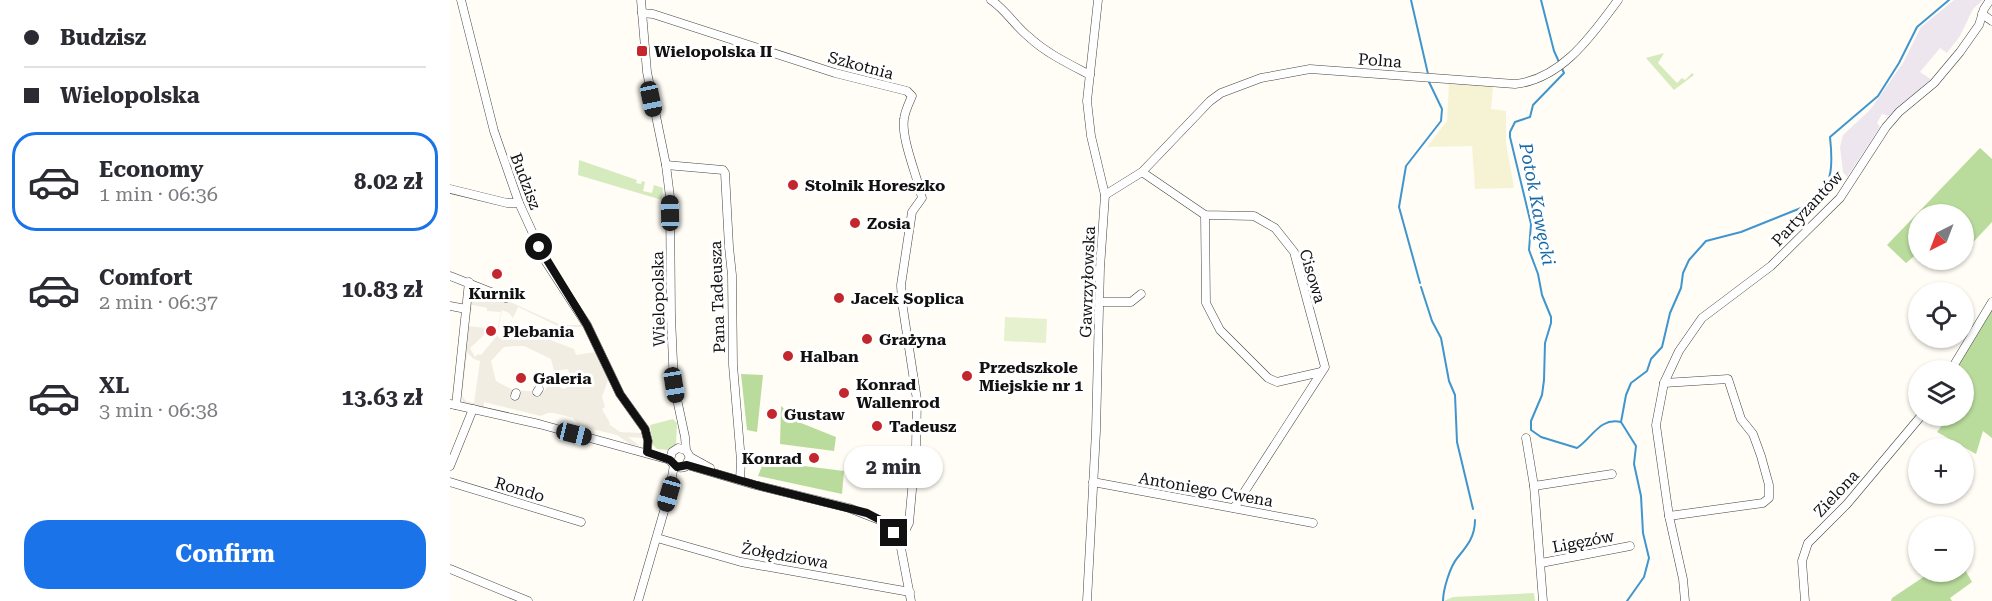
<!DOCTYPE html>
<html lang="en">
<head>
<meta charset="utf-8">
<style>
  :root { --surface:#fff; --page:#f2f2f3; --text:#2b2b33; --muted:#7c7c81; --line:#e1e1e2; --accent:#1a73e8 }
  body { margin:0; font-family:"Roboto Serif",serif; background:var(--page); color:var(--text); height:100vh; display:flex; flex-direction:column; font-size:22px; white-space:nowrap }
  * { box-sizing:border-box; margin:0 }
  p { font-size:20px; color:var(--muted) }
  .icon { flex:none; width:33px; height:33px; fill:none; stroke:currentColor; stroke-width:2; stroke-linecap:round; stroke-linejoin:round }
  .map { position:relative; flex:1; overflow:hidden }
  .details { display:flex; flex-direction:column; background:var(--surface); width:450px }
  .details>* { flex:none }
  .guide { display:grid; align-content:center; height:132px; padding:0 24px; background:var(--surface) }
  .needle { width:39px; rotate:222deg }
  .controls { position:absolute; left:1458px; top:204px; display:grid; gap:12px }
  .controls a { display:grid; place-items:center; width:66px; height:66px; border-radius:50%; background:var(--surface); box-shadow:0 2px 4px #0004; font-size:30px }
  .end { position:absolute; width:27px; height:27px; margin:-14px; border:8px solid #111; background:#fff; box-shadow:0 0 0 3px #fff }
  .from { border-radius:50% }
  .bubble { position:absolute; height:42px; border-radius:21px; background:var(--surface); box-shadow:0 2px 4px #0004; font-size:20px; font-weight:700; line-height:42px; text-align:center }
  .car { position:absolute; width:18px; height:36px; margin:-18px -9px; border-radius:8px; box-shadow:0 0 4px 2px #0007; background:linear-gradient(#222 24%,#8ab4d8 0 40%,#222 0 76%,#8ab4d8 0 86%,#222 0) }
  .guide b { display:flex; align-items:center; gap:21px; height:57px; font-size:22px }
  .guide b+b { border-top:2px solid var(--line) }
  .guide i { width:15px; height:15px; background:var(--text) }
  ul { padding:0; list-style:none }
  li { display:flex; align-items:center; gap:18px; height:99px; margin:0 12px 9px; padding:0 12px; border:3px solid transparent; border-radius:24px }
  li div { flex:1 }
  li b { display:block; font-size:22px }
  li em { font-style:normal; font-weight:700 }
  li.on { border-color:var(--accent) }
  li>.icon { width:54px; height:54px; stroke-width:1.5 }
  .action { display:flex; gap:12px; margin-top:auto; padding:12px 24px }
  .action a { flex:1; height:69px; border-radius:24px; background:var(--accent); color:#fff; font-size:24px; font-weight:700; line-height:69px; text-align:center }
  main { display:flex; flex:1; min-height:0 }
  .map>svg:first-child { display:block }
</style>
</head>
<body>
<main>
<section class="details">
<div class="guide">
<b><i class="from"></i>Budzisz</b>
<b><i></i>Wielopolska</b>
</div>
<ul>
<li class="on"><svg class="icon" aria-label="car" viewBox="0 0 24 24"><path d="M5 17H2v-5l4-1 3-4h7l3 4 3 1v5h-3M9 17h6M6 11h13"/><circle cx="7" cy="17" r="2"/><circle cx="17" cy="17" r="2"/></svg><div><b>Economy</b><p>1 min · 06:36</p></div><em>8.02 zł</em></li>
<li><svg class="icon" aria-label="car" viewBox="0 0 24 24"><path d="M5 17H2v-5l4-1 3-4h7l3 4 3 1v5h-3M9 17h6M6 11h13"/><circle cx="7" cy="17" r="2"/><circle cx="17" cy="17" r="2"/></svg><div><b>Comfort</b><p>2 min · 06:37</p></div><em>10.83 zł</em></li>
<li><svg class="icon" aria-label="car" viewBox="0 0 24 24"><path d="M5 17H2v-5l4-1 3-4h7l3 4 3 1v5h-3M9 17h6M6 11h13"/><circle cx="7" cy="17" r="2"/><circle cx="17" cy="17" r="2"/></svg><div><b>XL</b><p>3 min · 06:38</p></div><em>13.63 zł</em></li>
</ul>
<div class="action"><a>Confirm</a></div>
</section>
<div class="map">
<svg width="1542" height="601" viewBox="0 0 1542 601">
  <rect width="100%" height="100%" fill="#fffdf5"/>
  <!-- industrial -->
  <path fill="#eee6ef" d="M1504,0H1533L1523,9L1510,36L1497,53L1490,48L1470,72L1481,79L1439,116L1432,114L1427,123L1430,127L1397,177L1393,172L1390,147L1393,135L1420,110L1453,63L1471,27Z"/>
  <!-- farmland -->
  <path fill="#f6f3d4" d="M999,83L1043,86L1041,109L1056,111V143L1064,188L1025,189L1022,146L977,147L997,121Z"/>
  <!-- green -->
  <g fill="#d5ebbd">
    <path d="M1214,53L1208,63L1227,83L1232,78L1235,80L1242,73L1244,75L1224,90L1196,58Z"/>
    <path d="M129,160L187,180L186,183L191,184L192,181L195,182L193,191L202,193L204,185L213,188L212,200L128,175Z"/>
    <path d="M223,419L227,423L226,444L218,450L207,449L203,445L200,425Z"/>
    <path d="M1084,593L1085,601H994L1003,597Z"/>
  </g>
  <!-- forest -->
  <g fill="#b9dc9c">
    <path d="M1530,148L1542,159V222L1514,252V214H1468V253L1456,263L1437,245Z"/>
    <path d="M1542,305V438L1533,431L1526,454L1487,432L1499,416H1514V370H1504Z"/>
    <path d="M291,374L313,375L307,432L297,430Z"/>
    <path d="M331,406L351,423L386,437L384,451L330,444Z"/>
    <path d="M314,461L394,471L392,494L308,476Z"/>
    <path d="M1514,568L1522,582L1500,598L1502,601H1441L1442,598L1478,574L1486,580L1497,572H1514Z"/>
  </g>
  <!-- pitch -->
  <path fill="#e6f2cf" d="M555,317L597,319L596,343L554,341Z"/>
  <!-- plaza -->
  <path fill="#f1ede2" fill-rule="evenodd" d="M27,287L111,325H130V321L133,327H110L68,307L63,318L59,313L52,310L47,336L50,338L56,335L62,325L124,349L126,355L146,352L158,380L152,397L155,407L152,409L160,423L159,424L170,432L193,433L194,438L178,437L190,446L180,444L167,435L129,426L123,418L104,413H98L91,416L34,402V407L13,402L11,393L23,288ZM22,305L37,308V311L51,312L46,337L31,355L28,354L25,357L20,348L35,334L36,328L19,326ZM66,346H74L101,359L104,371L118,369L121,378L118,387L113,389L102,381L93,392L63,390L46,381L41,361L54,347ZM17,353L24,359L30,361L24,403L16,401L12,396Z"/>
  <g fill="none" stroke-linecap="round" stroke-linejoin="round">
    <!-- stream -->
    <g stroke="#3f96cf" stroke-width="2">
      <path d="M961,0L978,74"/>
      <path d="M1091,0L1104,51L1114,73L1083,105L1080,117L1065,122L1060,132V137L1081,224L1079,250L1088,274L1092,295L1101,317V323L1095,343L1094,380L1092,395L1081,421V430L1091,437L1127,448C1142,438 1150,417 1171,422L1186,446L1184,464L1191,496L1193,533L1199,558L1194,577L1177,601"/>
      <path d="M970,283L949,207L956,166L991,121L992,109L979,82"/>
      <path d="M971,287L982,321L991,338L999,381L1005,395L1007,442L1023,509"/>
      <path d="M1171,422L1176,395L1181,383L1197,371L1201,359L1212,347L1220,313L1231,288L1233,273L1239,260L1256,241L1291,232L1351,208L1369,203C1382,179 1383,165 1380,137L1428,96L1449,63L1467,27L1499,0"/>
      <path d="M993,601C993,590 1000,566 1008,557C1018,545 1025,536 1025,520"/>
    </g>
    <defs>
      <g id="minor">
        <path d="M11,0L44,131L69,203L96,262L137,325L170,394L195,429L198,441L197,452"/>
        <path d="M191,0L197,72L216,165L220,197L221,317L224,385L235,437L236,450L240,457L235,467C228,469 223,466 220,460L222,452L228,448L236,450"/>
        <path d="M541,0C556,10 565,26 579,37C596,53 619,64 640,75"/>
        <path d="M192,13L203,14L385,73L457,91L462,96C459,103 455,111 454,119C451,139 467,175 472,198L462,212L451,285L452,302L467,400L466,446L459,523L456,529L447,536"/>
        <path d="M1532,14L1542,21"/>
        <path d="M216,165L273,170L275,173L279,247L282,275L283,365L291,461L290,480"/>
        <path d="M692,172L755,215L804,216L825,228L844,252L875,367L784,508"/>
        <path d="M0,189L57,203H69"/>
        <path d="M655,195L692,172L760,101L771,93L811,78L860,69L1065,84C1112,79 1142,35 1168,0"/>
        <path d="M755,215L756,303L770,330L818,378L827,382L871,372"/>
        <path d="M0,276L56,298"/>
        <path d="M649,302H681L691,294"/>
        <path d="M0,306L16,309"/>
        <path d="M1501,370L1542,302"/>
        <path d="M1214,383L1278,379L1291,419L1303,434L1311,456L1319,485V498L1313,503L1219,516"/>
        <path d="M87,392L89,389"/>
        <path d="M65,396L66,393"/>
        <path d="M0,404L89,424L220,460"/>
        <path d="M6,405L19,282"/>
        <path d="M1076,438L1084,486"/>
        <path d="M240,457L260,468"/>
        <path d="M237,465L305,485L399,508L432,521L444,533L450,543L461,601"/>
        <path d="M0,466L23,409"/>
        <path d="M0,482L131,522"/>
        <path d="M643,482L863,523"/>
        <path d="M207,538L291,562L460,592"/>
        <path d="M1091,563L1180,546"/>
        <path d="M0,569L78,601"/>
        <path d="M188,601L219,494L224,465"/>
        <path d="M637,601L646,431L650,268L655,195L641,136L637,101L648,0"/>
        <path d="M1093,601L1084,486L1162,474"/>
        <path d="M1235,601L1233,579L1219,516L1206,425L1214,383L1229,351L1252,318L1321,266L1390,198L1436,127L1449,112L1484,83L1510,52L1529,25L1534,9L1540,0"/>
        <path d="M1355,601L1352,561L1358,543L1397,504L1471,416"/>
      </g>
    </defs>
    <!-- minor casing -->
    <use href="#minor" stroke="#444" stroke-width="9"/>
    <!-- minor -->
    <use href="#minor" stroke="#fff" stroke-width="8"/>
  </g>
  <g fill="none" stroke-linecap="round" stroke-linejoin="round">
    <!-- route -->
    <path stroke="#111" stroke-width="8" d="M89,247L137,325L170,394L195,429L198,441L197,452L220,460L227,467L237,465L306,485L417,513L432,521L444,533"/>
  </g>
  <!-- markers -->
  <g fill="#c4262e" stroke="#fff" stroke-width="2">
    <rect x="186" y="45" width="12" height="12" rx="3"/>
    <circle cx="343" cy="185" r="6"/>
    <circle cx="405" cy="223" r="6"/>
    <circle cx="47" cy="274" r="6"/>
    <circle cx="389" cy="298" r="6"/>
    <circle cx="41" cy="331" r="6"/>
    <circle cx="417" cy="339" r="6"/>
    <circle cx="338" cy="356" r="6"/>
    <circle cx="517" cy="376" r="6"/>
    <circle cx="71" cy="378" r="6"/>
    <circle cx="394" cy="393" r="6"/>
    <circle cx="322" cy="414" r="6"/>
    <circle cx="427" cy="426" r="6"/>
    <circle cx="364" cy="458" r="6"/>
  </g>
  <g text-anchor="middle" stroke-width="6" stroke-linejoin="round" paint-order="stroke">
    <!-- poi labels -->
    <g font-size="16" font-weight="bold" fill="#111" stroke="#fff" text-anchor="start">
      <text x="204" y="57">Wielopolska II</text>
      <text x="355" y="191">Stolnik Horeszko</text>
      <text x="417" y="229">Zosia</text>
      <text x="47" y="299" text-anchor="middle">Kurnik</text>
      <text x="401" y="304">Jacek Soplica</text>
      <text x="53" y="337">Plebania</text>
      <text x="429" y="345">Grażyna</text>
      <text x="350" y="362">Halban</text>
      <text x="529" y="373">Przedszkole<tspan x="529" dy="18">Miejskie nr 1</tspan></text>
      <text x="83" y="384">Galeria</text>
      <text x="406" y="390">Konrad<tspan x="406" dy="18">Wallenrod</tspan></text>
      <text x="334" y="420">Gustaw</text>
      <text x="439" y="432">Tadeusz</text>
      <text x="352" y="464" text-anchor="end">Konrad</text>
    </g>
    <!-- street labels -->
    <g font-size="16" fill="#111" stroke="#fff">
      <text transform="translate(930 60) rotate(4)" y="6">Polna</text>
      <text transform="translate(411 65) rotate(15)" y="6">Szkotnia</text>
      <text transform="translate(76 181) rotate(69)" y="6">Budzisz</text>
      <text transform="translate(1357 208) rotate(-47)" y="6">Partyzantów</text>
      <text transform="translate(863 276) rotate(73)" y="6">Cisowa</text>
      <text transform="translate(637 282) rotate(-88)" y="6">Gawrzyłowska</text>
      <text transform="translate(267 297) rotate(-92)" y="6">Pana Tadeusza</text>
      <text transform="translate(208 299) rotate(-91)" y="6">Wielopolska</text>
      <text transform="translate(70 489) rotate(17)" y="6">Rondo</text>
      <text transform="translate(756 489) rotate(10)" y="6">Antoniego Cwena</text>
      <text transform="translate(1386 493) rotate(-47)" y="6">Zielona</text>
      <text transform="translate(1133 541) rotate(-11)" y="6">Ligęzów</text>
      <text transform="translate(335 555) rotate(10)" y="6">Żołędziowa</text>
    </g>
    <!-- water labels -->
    <g font-size="18" font-style="italic" fill="#1768a6" stroke="#fff">
      <text transform="translate(1087 204) rotate(79)" y="6">Potok Kawęcki</text>
    </g>
  </g>
</svg>
<div class="controls">
<a><svg class="needle" viewBox="-14 -14 28 28"><path d="M0-13l5 13h-10z" fill="#e53935"/><path d="M0 13l5-13h-10z" fill="#7c7c81"/></svg></a>
<a><svg class="icon" aria-label="locate" viewBox="0 0 24 24"><circle cx="12" cy="12" r="6"/><path d="M12 2v4M12 18v4M2 12h4M18 12h4"/></svg></a>
<a><svg class="icon" aria-label="layers" viewBox="0 0 24 24"><path d="M12 4l9 5-9 5-9-5zM3 14l9 5 9-5"/></svg></a>
<a>+</a>
<a>−</a>
</div>
<i class="end from" style="left:89px;top:247px"></i>
<i class="end" style="left:444px;top:533px"></i>
<div class="bubble" style="left:394px;top:446px;width:99px">2 min</div>
<i class="car" style="left:201px;top:99px;rotate:168deg"></i>
<i class="car" style="left:220px;top:213px;rotate:359deg"></i>
<i class="car" style="left:224px;top:385px;rotate:171deg"></i>
<i class="car" style="left:124px;top:434px;rotate:104deg"></i>
<i class="car" style="left:219px;top:494px;rotate:196deg"></i>
</div>
</main>
</body>
</html>
